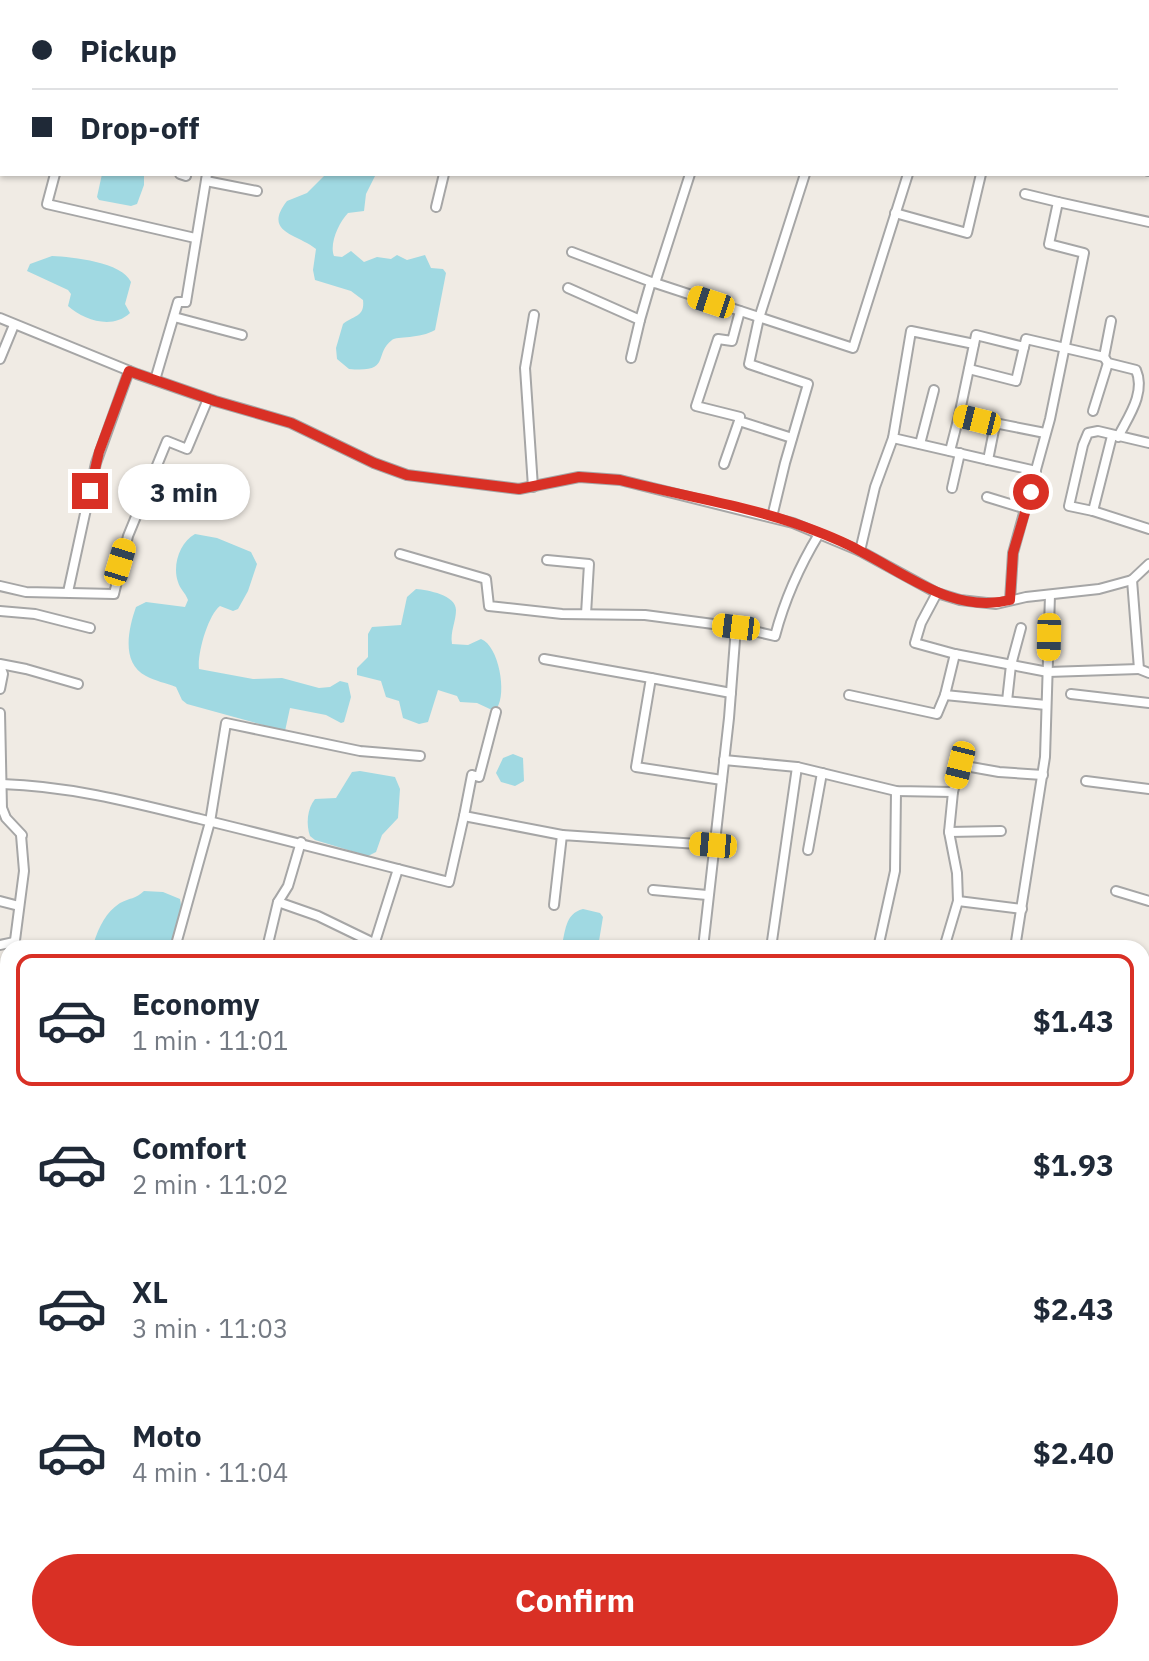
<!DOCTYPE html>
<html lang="en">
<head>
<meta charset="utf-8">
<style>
  :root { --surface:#fff; --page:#f2f2f3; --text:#1f2937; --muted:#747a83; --line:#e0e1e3; --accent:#d93025 }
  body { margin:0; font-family:"IBM Plex Sans",sans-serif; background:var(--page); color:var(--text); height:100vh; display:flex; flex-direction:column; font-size:30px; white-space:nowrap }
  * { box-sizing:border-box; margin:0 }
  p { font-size:26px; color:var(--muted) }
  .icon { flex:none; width:44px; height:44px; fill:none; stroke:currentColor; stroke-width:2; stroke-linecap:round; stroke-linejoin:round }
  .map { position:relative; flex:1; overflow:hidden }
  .sheet { position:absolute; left:0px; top:940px; width:1150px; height:722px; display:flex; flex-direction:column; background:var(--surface); border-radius:24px 24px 0 0; box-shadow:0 2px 6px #0004 }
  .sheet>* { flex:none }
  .top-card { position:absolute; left:0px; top:0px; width:1150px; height:176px; box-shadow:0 2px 6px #0004; display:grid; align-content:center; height:176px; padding:0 32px; background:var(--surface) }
  .end { position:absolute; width:36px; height:36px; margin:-18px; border:10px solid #d93025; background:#fff; box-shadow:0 0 0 4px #fff }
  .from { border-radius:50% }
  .bubble { position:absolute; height:56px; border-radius:28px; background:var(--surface); box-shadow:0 2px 6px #0004; font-size:26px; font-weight:700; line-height:56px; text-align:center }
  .car { position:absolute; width:24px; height:48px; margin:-24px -12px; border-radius:10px; box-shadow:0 0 6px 2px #0007; background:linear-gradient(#f5c518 24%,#345 0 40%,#f5c518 0 76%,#345 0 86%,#f5c518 0) }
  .top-card b { display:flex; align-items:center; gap:28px; height:76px; font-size:30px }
  .top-card b+b { border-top:2px solid var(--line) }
  .top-card i { width:20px; height:20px; background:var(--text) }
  ul { padding:14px 0 0; list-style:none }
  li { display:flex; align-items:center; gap:24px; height:132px; margin:0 16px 12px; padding:0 16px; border:4px solid transparent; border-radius:16px }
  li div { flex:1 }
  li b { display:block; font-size:30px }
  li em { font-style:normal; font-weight:700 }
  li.on { border-color:var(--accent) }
  li>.icon { width:72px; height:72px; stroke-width:1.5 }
  .button { display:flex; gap:16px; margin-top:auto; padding:16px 32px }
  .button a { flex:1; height:92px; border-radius:48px; background:var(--accent); color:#fff; font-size:32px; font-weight:700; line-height:92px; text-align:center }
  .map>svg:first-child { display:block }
</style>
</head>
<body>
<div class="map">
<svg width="1149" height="1661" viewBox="0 0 1149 1661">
  <rect width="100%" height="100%" fill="#f0ebe4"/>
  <!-- water -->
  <g fill="#a0d9e2">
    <path d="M102,174H144V185L137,204L131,206L99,200L97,197Z"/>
    <path d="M326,174H376L366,194L364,211L348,213C339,222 329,244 334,256L342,257L351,251L364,262L377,257L391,259L397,255L407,260L425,255L431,268L443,269L446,273L435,330C420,339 397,336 392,340C373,354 392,373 349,369L337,359L336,348L343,324C354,315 365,317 363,300L351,291L315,280L313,270L316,249C298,234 262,233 287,201L307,193Z"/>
    <path d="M52,256C73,257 122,262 131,282L125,304L130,313C112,330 84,320 68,306L71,294L68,290L27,271L30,264Z"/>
    <path d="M195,534L217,538L251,552L257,564L248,591L238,609L233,611L220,606C208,615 197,654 199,669L253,679L282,678L319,688L330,687L340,681L348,683L351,697L344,722L341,723L326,715L290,708L285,731L187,704L182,700L176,687C166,683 155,681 146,676C121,663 128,630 136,607L146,602L185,607L188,600C185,592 180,589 178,582C172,565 180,542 195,534Z"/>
    <path d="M416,589C428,590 456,595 456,610C456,622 450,631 452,644L468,645L481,639C499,646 507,693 497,708L492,710L477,703L460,702L457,696L438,690L428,722L419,724L403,718L399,701L386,697L381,681L357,675V668L368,657V634L372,627L401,625L407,597Z"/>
    <path d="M513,754L523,758L524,781L515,786L501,782L496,773L503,758Z"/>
    <path d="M360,771L395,777L400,789L398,818L382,835L376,852L368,856L315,840L310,836C306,824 307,809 315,799L336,798L352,772Z"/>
    <path d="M144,891L163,892L180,899C184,916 177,935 166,948H97L94,942C99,927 106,912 120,903C129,898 136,899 144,891Z"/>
    <path d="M583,909L600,913L603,917L599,941H586L581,948H561C566,932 564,914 583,909Z"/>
  </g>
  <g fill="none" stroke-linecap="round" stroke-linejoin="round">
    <!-- canal -->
    <g stroke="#a0d9e2" stroke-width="8">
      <path d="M1142,1133L1149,1135"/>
      <path d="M0,1141L8,1138"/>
    </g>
    <defs>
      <g id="minor">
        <path d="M155,0L164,2"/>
        <path d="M404,2L405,0"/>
        <path d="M0,14H2"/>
        <path d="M0,56H2"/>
        <path d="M0,154L2,155"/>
        <path d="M1148,171H1149"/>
        <path d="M55,174L47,204L195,238"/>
        <path d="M180,174L186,176"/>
        <path d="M690,174L655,283L853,348L908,174"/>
        <path d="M206,181L257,191"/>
        <path d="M1025,194L1058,202"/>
        <path d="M436,207L444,174"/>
        <path d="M895,213L967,233L981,174"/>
        <path d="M572,252L654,283"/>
        <path d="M568,288L640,320L651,282"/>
        <path d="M740,311L732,341L718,339L696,406L740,417L739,421L792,438"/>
        <path d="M174,317L242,335"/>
        <path d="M0,318L137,374L215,401L291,423L374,463L407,475L519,489L579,477L620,480L793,523L860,551L937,593L960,600L996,604L1026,597L1099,589L1132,580L1149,564"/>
        <path d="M974,344L911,331L893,438L1036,471"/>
        <path d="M1104,357L1108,363L1136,370C1146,393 1128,417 1118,437"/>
        <path d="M631,358L640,320"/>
        <path d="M0,359L14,325"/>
        <path d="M969,369L1016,381L1024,347"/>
        <path d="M155,380L178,302H186L207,174"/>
        <path d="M1093,411L1108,363"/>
        <path d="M959,416L976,335L1024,347L1026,339L1104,357L1111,321"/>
        <path d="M1112,436L1093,511L1069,506L1083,445L1088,433L1098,431L1149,443"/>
        <path d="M920,444L934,390"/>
        <path d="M950,451L959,416L1045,433"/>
        <path d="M988,460L995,425"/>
        <path d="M724,464L739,421"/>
        <path d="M533,487L525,368L534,315"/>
        <path d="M952,488L960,453"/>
        <path d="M987,497L1026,509"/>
        <path d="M1093,511L1149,529"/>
        <path d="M772,517L785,463L808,384L749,364L759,318L805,174"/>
        <path d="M860,551L875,487L893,438"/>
        <path d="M400,554L486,579L489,606L562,614L645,615L736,627"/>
        <path d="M547,560L589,564L586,614"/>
        <path d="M1132,580L1139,669L1149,673"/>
        <path d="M0,586L26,592L114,594L128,536L167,441L187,449L208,399"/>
        <path d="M68,592L96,463L129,371"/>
        <path d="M937,593L921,623L915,643L955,654L1048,672L1139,669"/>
        <path d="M1010,600L1013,553L1050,419L1084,253L1049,244L1058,202L1149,222"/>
        <path d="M0,611L35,614L90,628"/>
        <path d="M544,659L651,678"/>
        <path d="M0,664L26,669L78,684"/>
        <path d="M0,666L3,674L0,689"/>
        <path d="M1071,694L1149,703"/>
        <path d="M849,695L937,714L945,695L955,654"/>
        <path d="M945,695L1046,705"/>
        <path d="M1007,701L1011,665L1021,628"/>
        <path d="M0,713L2,808L6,818L22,835"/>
        <path d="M724,760L797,767L896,791L953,792L960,765L999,772L1043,775"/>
        <path d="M722,780L636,767L651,678L731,693"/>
        <path d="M1086,781L1149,789"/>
        <path d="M2,784C70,786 135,803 200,819C283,839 366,861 449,882L464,816L562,835"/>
        <path d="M464,816L472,775L479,777L496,712"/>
        <path d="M949,832L1001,831"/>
        <path d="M808,850L822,773"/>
        <path d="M653,890L707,895"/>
        <path d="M1116,891L1149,901"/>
        <path d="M0,901L19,906"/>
        <path d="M958,901L1022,909"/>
        <path d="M278,902L318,916L384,948"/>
        <path d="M554,905L562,835L713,845"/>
        <path d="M375,942L398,869"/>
        <path d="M0,945L14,942"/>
        <path d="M14,948L24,871L21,835"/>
        <path d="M175,948L210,822L226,723L360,751L420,756"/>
        <path d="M267,948L278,902L288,886L301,842"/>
        <path d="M395,948H416"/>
        <path d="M703,948L729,718L736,627L775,636C785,598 799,567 819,534"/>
        <path d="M771,948L797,767"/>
        <path d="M878,948L895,871L896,791"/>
        <path d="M944,948L958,901L957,873L949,832L953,792"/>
        <path d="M1015,948L1045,757L1050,595"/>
        <path d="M1142,975L1149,976"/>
        <path d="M1142,1116L1149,1119"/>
        <path d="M0,1123L8,1120"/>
        <path d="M1142,1207L1149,1208"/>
        <path d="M0,1275L8,1278"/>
        <path d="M1142,1298L1149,1299"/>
        <path d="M0,1323L8,1326"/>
        <path d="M1142,1409L1149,1411"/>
        <path d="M1142,1642L1149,1644"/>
        <path d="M694,1654H724"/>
        <path d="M889,1654L931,1661"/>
        <path d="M990,1654V1661"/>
        <path d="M407,1658L418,1661"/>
        <path d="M154,1661L155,1654"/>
        <path d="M502,1661L505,1654"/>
      </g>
    </defs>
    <!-- minor casing -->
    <use href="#minor" stroke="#a6a6a6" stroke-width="12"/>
    <!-- minor -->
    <use href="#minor" stroke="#fff" stroke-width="8"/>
  </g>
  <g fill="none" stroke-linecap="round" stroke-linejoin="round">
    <!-- route -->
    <path stroke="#d93025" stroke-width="10" d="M90,491L99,452L129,371L215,401L291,423L374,463L407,475L519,489L579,477L620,480C678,495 738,504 794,523C817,531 841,540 862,552C909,576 955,614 1010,600L1013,553L1031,492"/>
  </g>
</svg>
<i class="end from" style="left:1031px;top:492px"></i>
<i class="end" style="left:90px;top:491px"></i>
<div class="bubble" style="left:118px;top:464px;width:132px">3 min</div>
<i class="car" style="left:711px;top:302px;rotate:288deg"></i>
<i class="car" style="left:977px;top:420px;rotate:284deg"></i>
<i class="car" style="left:120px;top:562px;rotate:17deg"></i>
<i class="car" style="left:736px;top:627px;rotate:277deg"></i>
<i class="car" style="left:1049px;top:637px;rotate:181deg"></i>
<i class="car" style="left:960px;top:765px;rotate:194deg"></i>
<i class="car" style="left:713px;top:845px;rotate:275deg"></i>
<div class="top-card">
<b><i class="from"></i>Pickup</b>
<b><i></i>Drop-off</b>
</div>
<section class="sheet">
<ul>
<li class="on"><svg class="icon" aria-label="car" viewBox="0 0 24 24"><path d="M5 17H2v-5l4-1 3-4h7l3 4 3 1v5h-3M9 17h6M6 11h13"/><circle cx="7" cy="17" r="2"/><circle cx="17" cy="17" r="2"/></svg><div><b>Economy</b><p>1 min · 11:01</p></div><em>$1.43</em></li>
<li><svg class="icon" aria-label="car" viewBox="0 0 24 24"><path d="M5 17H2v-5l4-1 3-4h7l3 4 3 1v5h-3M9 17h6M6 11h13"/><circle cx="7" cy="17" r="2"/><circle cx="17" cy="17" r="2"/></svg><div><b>Comfort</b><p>2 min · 11:02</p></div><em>$1.93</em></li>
<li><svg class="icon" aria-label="car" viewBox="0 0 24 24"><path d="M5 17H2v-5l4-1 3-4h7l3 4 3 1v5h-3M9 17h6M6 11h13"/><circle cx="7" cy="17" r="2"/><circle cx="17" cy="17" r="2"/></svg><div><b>XL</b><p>3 min · 11:03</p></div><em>$2.43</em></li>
<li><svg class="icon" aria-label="car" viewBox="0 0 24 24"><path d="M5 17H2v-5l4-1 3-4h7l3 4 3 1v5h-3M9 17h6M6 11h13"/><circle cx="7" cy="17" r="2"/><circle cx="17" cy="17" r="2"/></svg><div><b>Moto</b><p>4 min · 11:04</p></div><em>$2.40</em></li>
</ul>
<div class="button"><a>Confirm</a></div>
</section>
</div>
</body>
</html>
